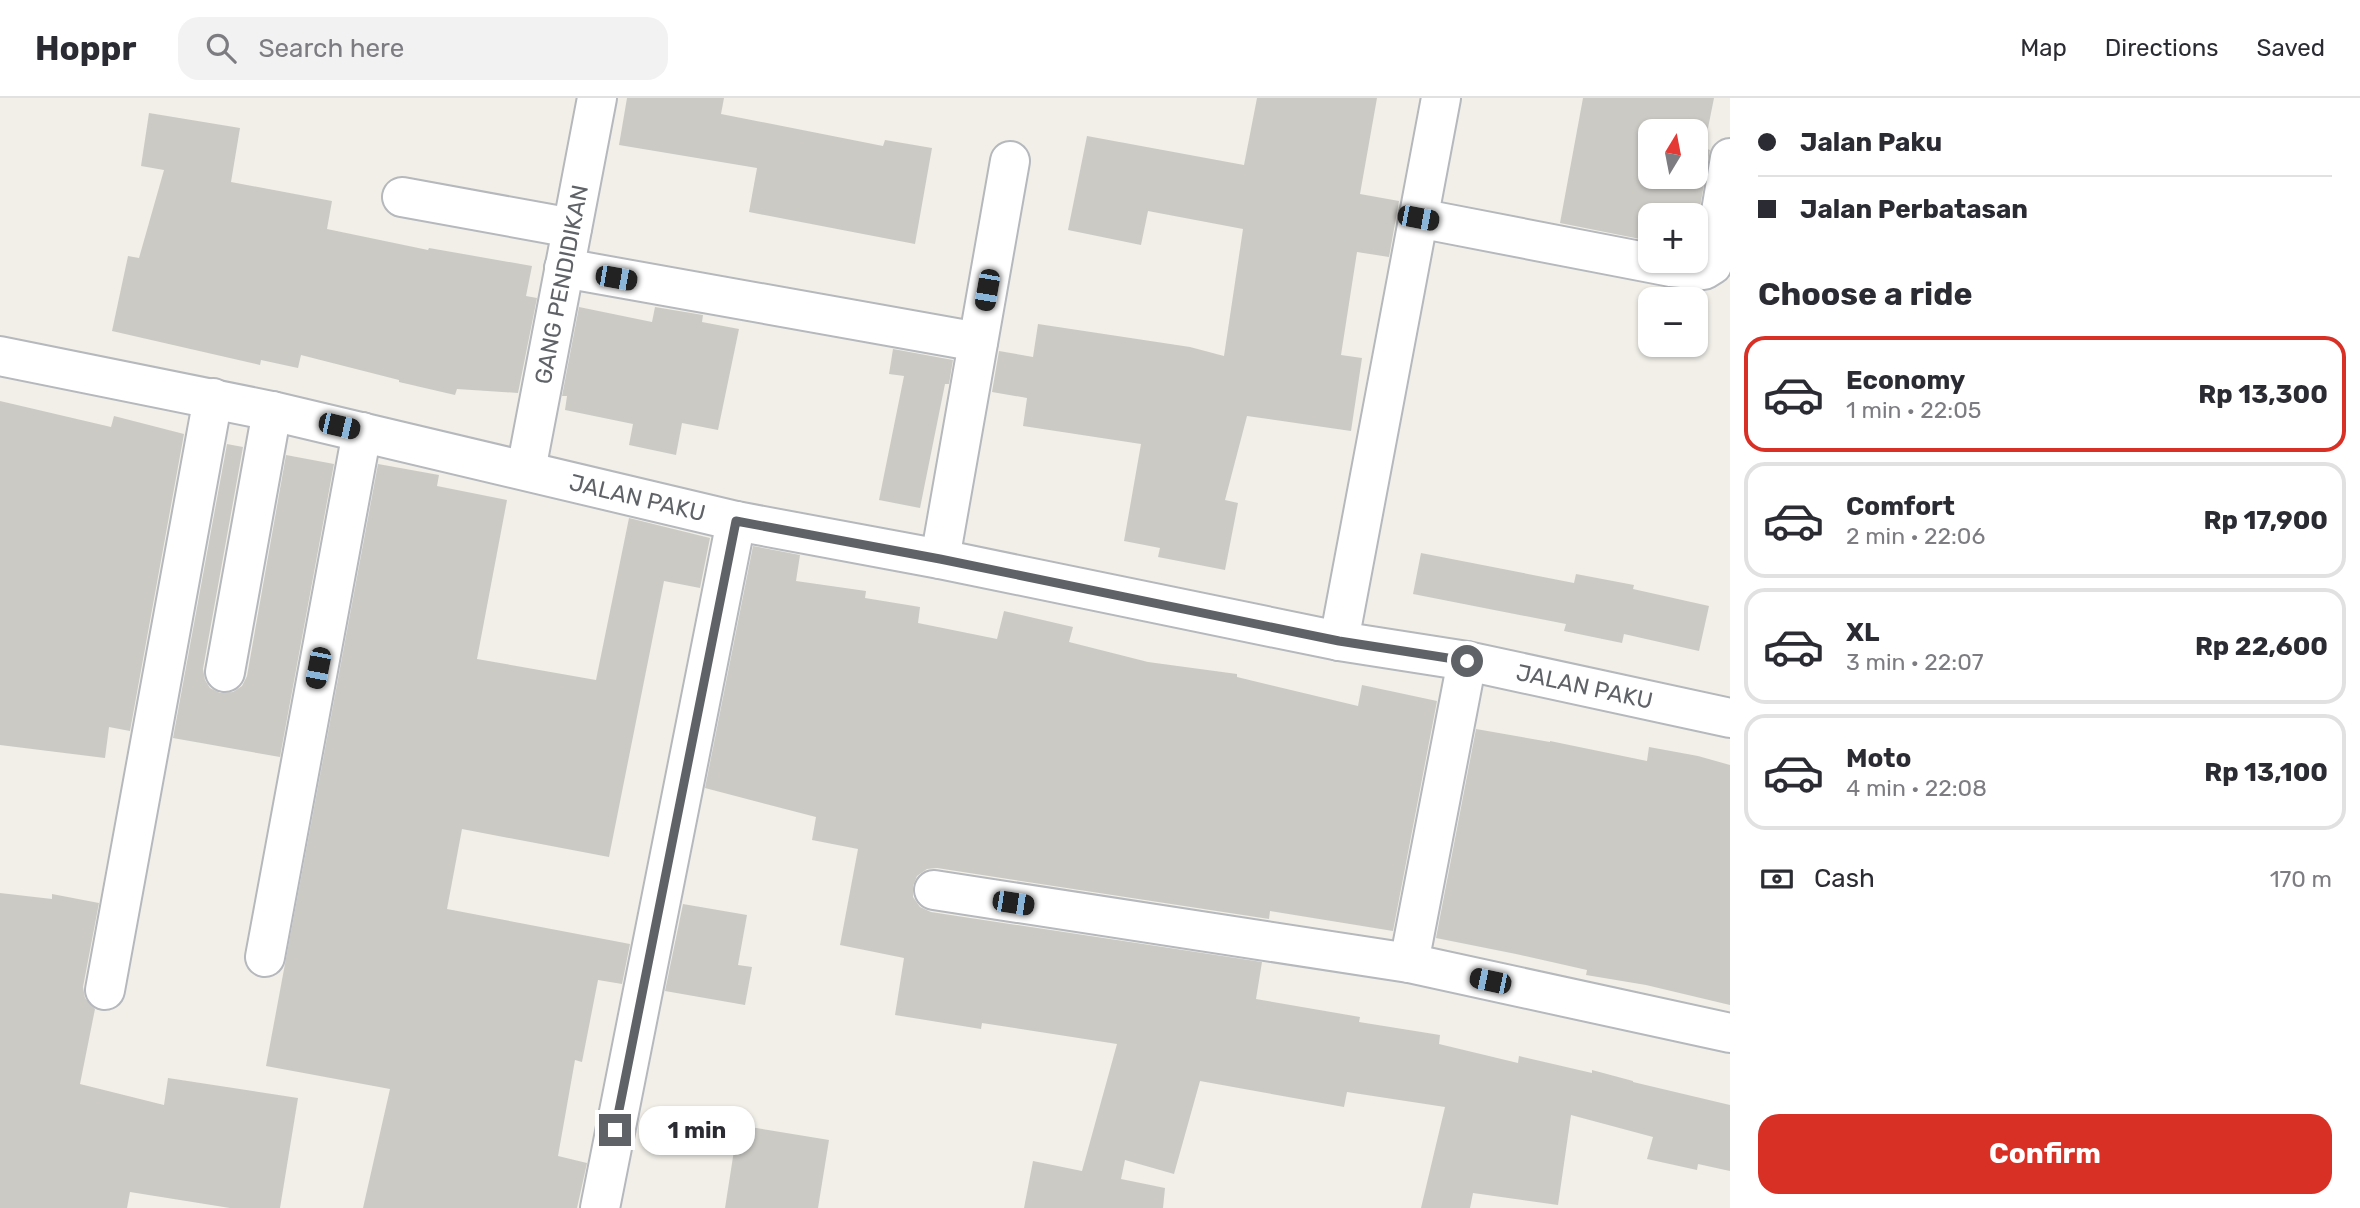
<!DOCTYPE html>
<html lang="en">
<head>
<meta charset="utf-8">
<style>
  :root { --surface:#fff; --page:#f2f2f3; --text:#2b2b33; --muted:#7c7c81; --line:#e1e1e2; --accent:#d93025 }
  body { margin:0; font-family:Rubik,sans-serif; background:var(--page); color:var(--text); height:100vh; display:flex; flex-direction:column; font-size:26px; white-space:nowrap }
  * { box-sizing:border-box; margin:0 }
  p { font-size:23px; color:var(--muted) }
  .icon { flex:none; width:38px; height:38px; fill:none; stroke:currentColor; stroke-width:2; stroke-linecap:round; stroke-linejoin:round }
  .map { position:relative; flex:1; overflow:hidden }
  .panel { display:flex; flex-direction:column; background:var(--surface); width:630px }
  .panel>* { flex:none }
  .hud { display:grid; align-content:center; height:154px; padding:0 28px; background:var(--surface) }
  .needle { width:46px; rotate:10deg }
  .controls { position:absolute; left:1638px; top:21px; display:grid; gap:14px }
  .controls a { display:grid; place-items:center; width:70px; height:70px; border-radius:14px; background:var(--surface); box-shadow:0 2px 5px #0004; font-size:35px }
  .end { position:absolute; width:32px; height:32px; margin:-16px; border:9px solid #5f6368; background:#fff; box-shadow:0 0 0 4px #fff }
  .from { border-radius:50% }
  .bubble { position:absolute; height:49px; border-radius:21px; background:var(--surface); box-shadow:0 2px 5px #0004; font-size:23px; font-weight:700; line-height:49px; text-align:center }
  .car { position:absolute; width:21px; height:42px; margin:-21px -10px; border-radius:9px; box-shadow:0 0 5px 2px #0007; background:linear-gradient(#222 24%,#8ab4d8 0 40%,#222 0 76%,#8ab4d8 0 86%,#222 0) }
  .hud b { display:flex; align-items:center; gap:24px; height:66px; font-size:26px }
  .hud b+b { border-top:2px solid var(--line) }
  .hud i { width:18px; height:18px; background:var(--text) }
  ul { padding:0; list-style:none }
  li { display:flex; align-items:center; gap:21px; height:116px; margin:0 14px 10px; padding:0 14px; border:4px solid var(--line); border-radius:21px }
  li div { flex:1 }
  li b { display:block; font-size:26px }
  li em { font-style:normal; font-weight:700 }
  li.selected { border-color:var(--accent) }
  li>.icon { width:63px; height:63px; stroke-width:1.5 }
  h2 { padding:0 28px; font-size:32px; line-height:84px }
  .pay { display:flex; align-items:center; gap:18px; height:77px; padding:0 28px; font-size:26px }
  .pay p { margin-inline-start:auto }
  .action { display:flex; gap:14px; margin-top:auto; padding:14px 28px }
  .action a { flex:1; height:80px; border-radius:21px; background:var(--accent); color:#fff; font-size:28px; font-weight:700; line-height:80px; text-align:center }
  header { display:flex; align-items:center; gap:42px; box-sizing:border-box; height:98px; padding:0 35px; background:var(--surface); border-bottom:2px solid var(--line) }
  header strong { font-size:33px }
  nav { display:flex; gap:38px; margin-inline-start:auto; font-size:24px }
  .search { width:490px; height:63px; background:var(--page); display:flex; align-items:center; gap:18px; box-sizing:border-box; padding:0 24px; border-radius:21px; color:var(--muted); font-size:26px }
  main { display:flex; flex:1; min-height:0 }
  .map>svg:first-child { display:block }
</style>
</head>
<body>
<header>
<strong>Hoppr</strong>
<div class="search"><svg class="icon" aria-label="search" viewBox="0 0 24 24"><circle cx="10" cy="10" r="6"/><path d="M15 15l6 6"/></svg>Search here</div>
<nav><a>Map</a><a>Directions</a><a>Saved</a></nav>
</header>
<main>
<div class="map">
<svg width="1730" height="1110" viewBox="0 0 1730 1110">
  <rect width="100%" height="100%" fill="#f1efe8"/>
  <!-- building -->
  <g fill="#cccac5" fill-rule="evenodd">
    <path d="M627,0H724L721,16L883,48L885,42L932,50L915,146L749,114L757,70L619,47Z"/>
    <path d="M1257,0H1377L1360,96L1399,103L1389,159L1357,154L1341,257L1362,260L1351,333L1247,318L1225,402L1238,405L1225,472L1158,459L1160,450L1124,443L1141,346L1023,328L1027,300L992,294L999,253L1033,259L1038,226L1190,249L1224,258L1243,131L1148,113L1141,147L1068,132L1087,38L1244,67Z"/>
    <path d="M1583,0H1714L1704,50L1710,52L1696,132V117H1650V143L1560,125ZM1650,33H1696V79H1650Z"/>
    <path d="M149,15L240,30L231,84L332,103L327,131L428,152L429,150L532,168L526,198L537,200L518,295L457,291L455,297L399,284V282L301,257L298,270L261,262L260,267L112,233L128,158L139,160L164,72L141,68Z"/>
    <path d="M579,209L652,224L655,209L703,217L702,224L739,231L718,332L682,325L676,357L629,347L633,326L565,312L567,298H562Z"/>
    <path d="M893,251L953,262L949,286H945L920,410L879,402L904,278L889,276Z"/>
    <path d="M0,303L111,329L114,318L184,336L130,633L109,629L105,660L0,647Z"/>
    <path d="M227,346L243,349L203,571L205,582L210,590L220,595L233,594L242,588L247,578L286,357L334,366L280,659L173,640Z"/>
    <path d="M378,366L439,377L437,388L507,402L477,561L596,582L629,420L710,440L700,490L664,483L609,759L462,731L447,811L630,846L622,886L598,882L582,964L575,962L558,1058L587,1065L577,1110H363L390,991L266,968Z"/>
    <path d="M753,448L800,457L796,483L866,493L865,500L920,509L918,525L997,541L1004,513L1073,529L1069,544L1148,564L1237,576V579L1358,608L1362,587L1437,603L1393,833L1270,813L1269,821L937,770L927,771L917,778L913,788V799L920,809L931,814L1262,864L1256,901L1360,919L1359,924L1440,937L1439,946L1518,965L1519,958L1592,975V972L1633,983V984L1730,1007V1073L1698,1066L1697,1072L1647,1061L1653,1039L1571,1017L1558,1107L1473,1095L1470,1110H1421L1445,1009L1347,994L1344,1009L1200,983L1174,1076L1125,1062L1121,1081L1165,1090L1163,1110H1024L1033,1063L1082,1073L1117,946L982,925L981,931L895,917L904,860L840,847L858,751L812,742L816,719L705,690Z"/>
    <path d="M1421,455L1574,485L1576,476L1634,487L1633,491L1709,508L1699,553L1624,536L1622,545L1564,533L1566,526L1413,496Z"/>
    <path d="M1476,631L1550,644V643L1647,663L1649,649L1698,658L1730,667V907L1646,887L1586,877L1587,872L1516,856L1436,840Z"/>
    <path d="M0,795L52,801V796L99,805L83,889L85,900L95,911L80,986L164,1007L168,980L298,1000L280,1110H230L130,1094L127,1110H0Z"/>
    <path d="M683,806L747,817L738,867L752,869L745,907L665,893Z"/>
    <path d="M738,1027L829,1042L818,1110H725Z"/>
  </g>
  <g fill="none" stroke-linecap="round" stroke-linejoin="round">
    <defs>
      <g id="minor">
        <path d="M402,99L572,130"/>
        <path d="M1418,120L1671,169L1704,172L1712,167L1730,60"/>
        <path d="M564,170L978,244"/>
        <path id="s1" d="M0,258L272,313L736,423L940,461L1339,543L1467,563L1730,620"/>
        <path id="s2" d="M526,372L597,0"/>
        <path d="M940,461L1010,63"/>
        <path d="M1339,543L1441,0"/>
        <path d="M225,574L272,313"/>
        <path d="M934,792L1409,865L1730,935"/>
        <path d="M265,859L362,334"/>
        <path d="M1409,865L1467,563"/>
        <path d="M105,892L213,300"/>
        <path d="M600,1110L736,423"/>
      </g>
    </defs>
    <!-- minor casing -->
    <use href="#minor" stroke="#b5b8bc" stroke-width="42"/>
    <!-- minor -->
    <use href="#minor" stroke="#fff" stroke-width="38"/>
  </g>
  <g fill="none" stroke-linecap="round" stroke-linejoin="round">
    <!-- route -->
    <path stroke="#5f6368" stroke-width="9" d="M615,1032L736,423L940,461L1339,543L1467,563"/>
  </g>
  <g text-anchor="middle" stroke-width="7" stroke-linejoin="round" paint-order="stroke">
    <!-- street labels -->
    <g font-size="23" fill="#5f6368" stroke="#fff">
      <text dy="8" stroke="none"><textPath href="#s2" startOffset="189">GANG PENDIDIKAN</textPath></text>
      <text dy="8" stroke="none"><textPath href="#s1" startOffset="653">JALAN PAKU</textPath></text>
      <text dy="8" stroke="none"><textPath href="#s1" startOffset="1619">JALAN PAKU</textPath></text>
    </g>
  </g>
</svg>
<div class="controls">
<a><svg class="needle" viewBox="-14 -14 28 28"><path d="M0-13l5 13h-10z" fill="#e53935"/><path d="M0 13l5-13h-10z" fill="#7c7c81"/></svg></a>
<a>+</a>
<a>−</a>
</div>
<i class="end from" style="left:1467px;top:563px"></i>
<i class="end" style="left:615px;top:1032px"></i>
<div class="bubble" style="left:639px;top:1008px;width:116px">1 min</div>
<i class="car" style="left:1418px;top:120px;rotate:101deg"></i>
<i class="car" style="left:616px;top:180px;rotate:100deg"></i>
<i class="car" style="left:987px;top:192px;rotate:190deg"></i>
<i class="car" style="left:339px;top:328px;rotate:103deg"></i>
<i class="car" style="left:318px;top:570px;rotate:191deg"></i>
<i class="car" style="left:1013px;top:805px;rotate:99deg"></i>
<i class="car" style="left:1490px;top:883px;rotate:282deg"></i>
</div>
<section class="panel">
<div class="hud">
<b><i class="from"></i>Jalan Paku</b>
<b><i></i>Jalan Perbatasan</b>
</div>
<h2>Choose a ride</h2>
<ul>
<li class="selected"><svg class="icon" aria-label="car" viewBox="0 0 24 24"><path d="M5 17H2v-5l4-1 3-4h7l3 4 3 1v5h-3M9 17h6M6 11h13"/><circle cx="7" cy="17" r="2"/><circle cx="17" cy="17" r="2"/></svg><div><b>Economy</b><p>1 min · 22:05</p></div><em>Rp 13,300</em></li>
<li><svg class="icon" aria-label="car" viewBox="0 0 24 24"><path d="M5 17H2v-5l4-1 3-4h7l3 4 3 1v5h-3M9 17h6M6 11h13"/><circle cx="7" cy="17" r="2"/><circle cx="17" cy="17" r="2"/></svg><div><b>Comfort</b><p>2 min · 22:06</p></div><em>Rp 17,900</em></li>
<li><svg class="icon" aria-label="car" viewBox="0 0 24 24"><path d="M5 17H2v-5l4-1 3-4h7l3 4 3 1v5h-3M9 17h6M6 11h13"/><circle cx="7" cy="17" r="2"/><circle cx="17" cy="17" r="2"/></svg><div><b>XL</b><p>3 min · 22:07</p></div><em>Rp 22,600</em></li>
<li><svg class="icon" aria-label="car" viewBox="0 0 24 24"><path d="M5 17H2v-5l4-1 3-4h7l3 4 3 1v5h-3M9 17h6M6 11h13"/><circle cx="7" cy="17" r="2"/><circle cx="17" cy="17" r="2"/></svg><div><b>Moto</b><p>4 min · 22:08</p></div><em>Rp 13,100</em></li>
</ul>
<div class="pay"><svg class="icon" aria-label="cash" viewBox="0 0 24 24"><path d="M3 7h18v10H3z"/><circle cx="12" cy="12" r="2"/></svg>Cash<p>170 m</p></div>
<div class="action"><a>Confirm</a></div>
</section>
</main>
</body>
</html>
